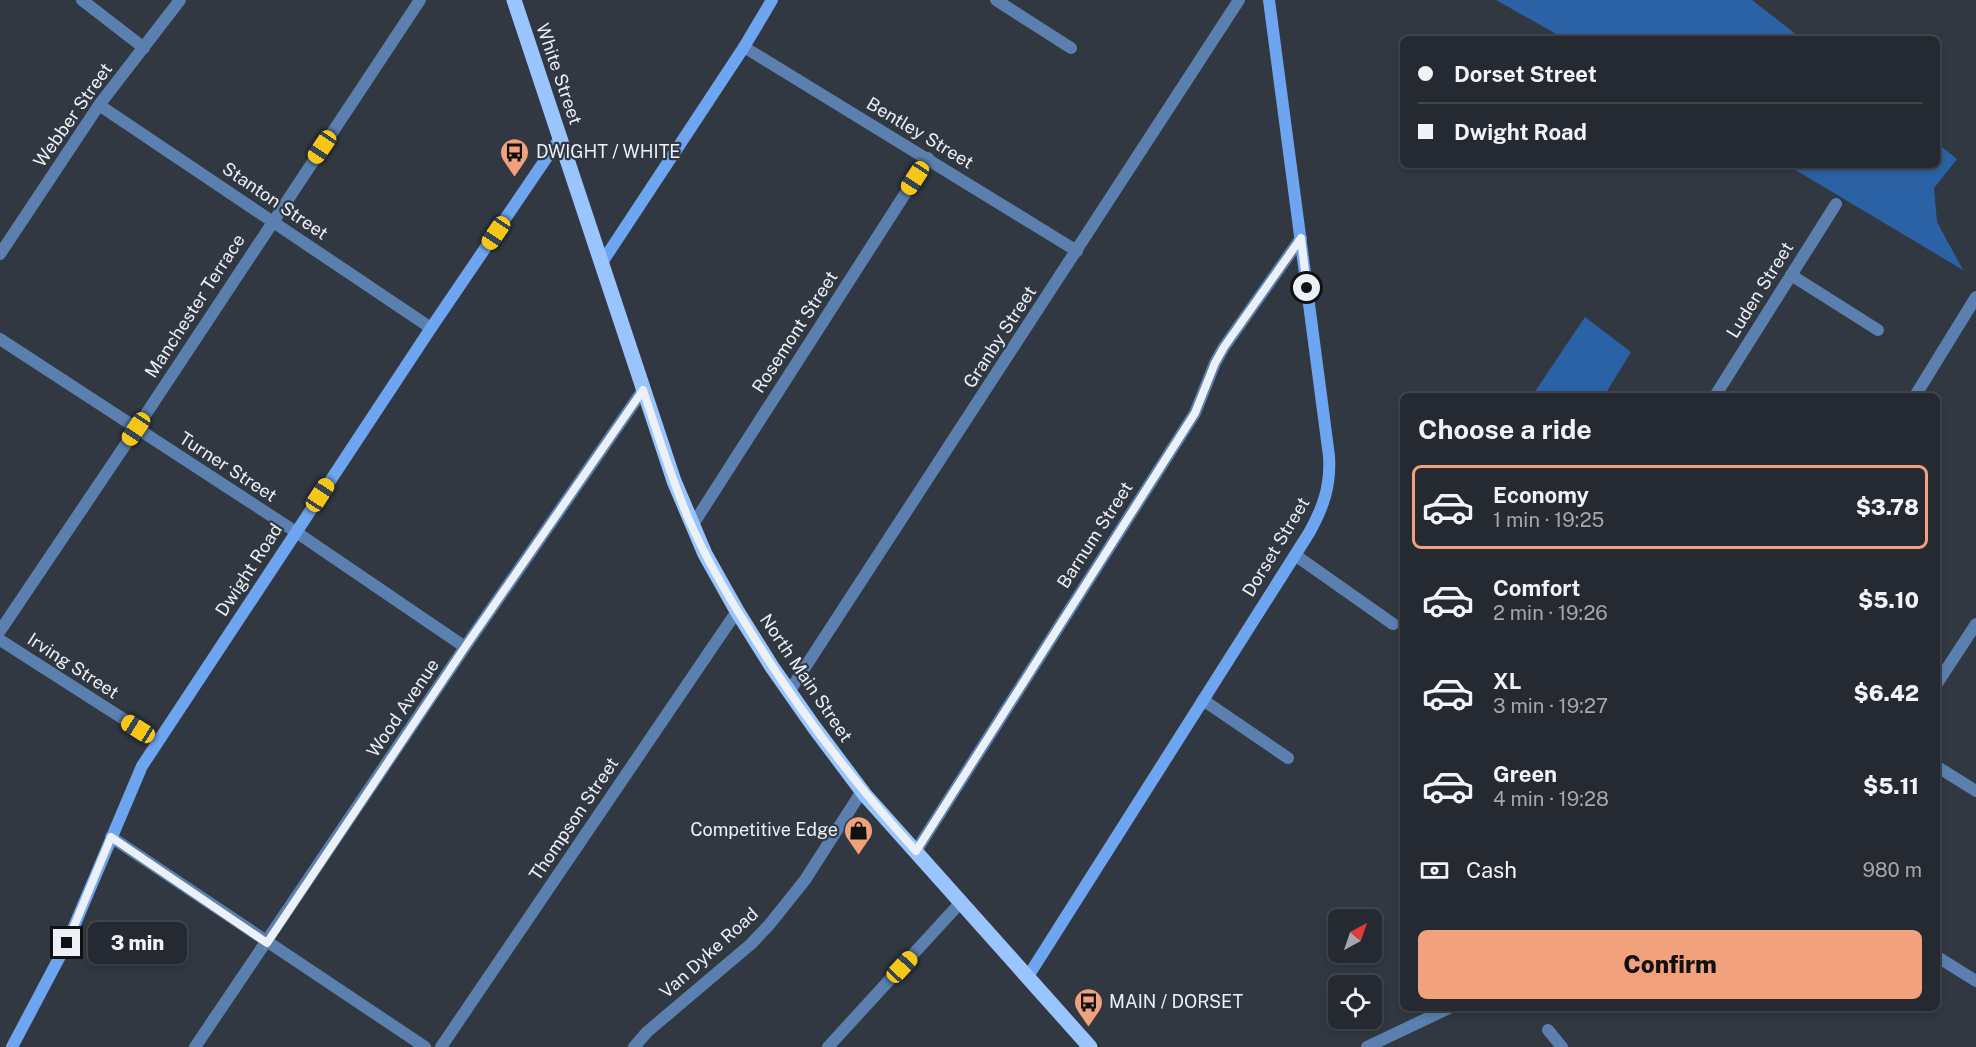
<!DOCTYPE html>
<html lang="en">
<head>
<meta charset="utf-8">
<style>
  :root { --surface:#252a32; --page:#31363e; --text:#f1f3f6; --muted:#a3a7ac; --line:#42464d; --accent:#f1a17c }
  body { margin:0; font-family:"Public Sans",sans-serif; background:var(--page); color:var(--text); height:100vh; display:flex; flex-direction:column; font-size:22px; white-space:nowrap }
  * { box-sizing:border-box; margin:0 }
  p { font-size:20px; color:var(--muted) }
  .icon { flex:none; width:33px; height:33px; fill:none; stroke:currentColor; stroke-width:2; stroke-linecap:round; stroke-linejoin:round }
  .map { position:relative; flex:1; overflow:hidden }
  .sheet { position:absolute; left:1400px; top:393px; width:540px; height:618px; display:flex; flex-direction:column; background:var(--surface); border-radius:9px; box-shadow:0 3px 9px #0003,0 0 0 2px var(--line) }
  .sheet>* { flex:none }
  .hud { position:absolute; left:1400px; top:36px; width:540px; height:132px; border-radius:9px; box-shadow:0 3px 9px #0003,0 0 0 2px var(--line); display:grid; align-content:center; height:132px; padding:0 18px; background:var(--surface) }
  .needle { width:39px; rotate:40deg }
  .buttons { position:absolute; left:1328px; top:909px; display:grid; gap:12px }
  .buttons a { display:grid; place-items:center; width:54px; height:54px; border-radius:9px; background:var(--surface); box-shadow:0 3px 9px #0003,0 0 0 2px var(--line); font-size:30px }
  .end { position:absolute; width:27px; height:27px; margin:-14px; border:8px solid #ecf1f7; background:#111; box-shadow:0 0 0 3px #111 }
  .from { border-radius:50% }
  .bubble { position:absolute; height:42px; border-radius:9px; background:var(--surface); box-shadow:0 3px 9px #0003,0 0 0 2px var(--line); font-size:20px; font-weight:800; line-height:42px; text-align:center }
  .car { position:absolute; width:18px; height:36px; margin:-18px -9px; border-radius:8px; box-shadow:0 0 4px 2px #0007; background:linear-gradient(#f5c518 24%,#345 0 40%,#f5c518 0 76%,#345 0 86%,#f5c518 0) }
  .hud b { display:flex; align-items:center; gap:21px; height:57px; font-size:22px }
  .hud b+b { border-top:2px solid var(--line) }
  .hud i { width:15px; height:15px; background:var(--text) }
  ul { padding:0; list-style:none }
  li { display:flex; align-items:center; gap:18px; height:84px; margin:0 12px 9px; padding:0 6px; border:3px solid transparent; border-radius:9px }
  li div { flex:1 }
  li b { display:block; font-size:22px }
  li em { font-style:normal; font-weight:800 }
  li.current { border-color:var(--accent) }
  li>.icon { width:54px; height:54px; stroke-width:1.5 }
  h2 { padding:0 18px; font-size:27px; line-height:72px }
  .pay { display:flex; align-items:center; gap:15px; height:66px; padding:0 18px; font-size:22px }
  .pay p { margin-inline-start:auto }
  .button { display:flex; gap:12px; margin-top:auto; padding:12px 18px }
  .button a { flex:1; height:69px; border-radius:9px; background:var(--accent); color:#111; font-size:24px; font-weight:800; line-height:69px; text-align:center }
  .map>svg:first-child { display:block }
</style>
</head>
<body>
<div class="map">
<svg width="1976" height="1047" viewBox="0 0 1976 1047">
  <rect width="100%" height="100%" fill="#313842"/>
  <!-- forest -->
  <g fill="#2b61a5">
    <path d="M1496,0H1752L1802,39H1565Z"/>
    <path d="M1937,143L1957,159L1934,188L1937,222L1963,270L1787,165H1936Z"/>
    <path d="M1585,317L1631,352L1604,396H1532Z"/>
  </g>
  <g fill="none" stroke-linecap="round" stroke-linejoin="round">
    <!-- street -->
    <g stroke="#5b7fae" stroke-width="12">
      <path d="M82,0L144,48"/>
      <path d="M996,0L1071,48"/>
      <path d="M744,47L1077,251"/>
      <path d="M99,105L431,328"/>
      <path d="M0,254L99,105L180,0"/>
      <path d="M1791,275L1878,330"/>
      <path d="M0,339L296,532L465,647"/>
      <path d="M1715,396L1836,204"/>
      <path d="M1915,396L1976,297"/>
      <path d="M692,526L928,158"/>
      <path d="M1295,555L1393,624"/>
      <path d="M0,631L136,429L420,0"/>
      <path d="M0,640L158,741"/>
      <path d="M1936,685L1976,624"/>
      <path d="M789,692L1239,0"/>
      <path d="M1203,700L1288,758"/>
      <path d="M1936,766L1976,791"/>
      <path d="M111,837L425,1047"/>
      <path d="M916,851L1195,413L1215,363L1224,347L1301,238"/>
      <path d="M1936,956L1976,981"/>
      <path d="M1548,1030L1562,1047"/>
      <path d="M195,1047L465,647L643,390"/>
      <path d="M441,1047L737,611"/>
      <path d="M634,1047L647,1032L751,944L769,925L805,880L862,791"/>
      <path d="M828,1047L961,902"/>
      <path d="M1367,1047L1449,1008"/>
    </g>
    <!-- secondary -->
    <g stroke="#6da5f0" stroke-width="12">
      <path d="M601,264L744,47L772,0"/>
      <path d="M1027,978L1309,533C1323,508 1331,486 1329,456L1269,0"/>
      <path d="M12,1047L67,943L142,766L431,328L560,138"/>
    </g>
    <!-- primary -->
    <path stroke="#99c4fd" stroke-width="15" d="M514,0L674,481L705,554L737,611L772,667L814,727L865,795L1090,1047"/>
  </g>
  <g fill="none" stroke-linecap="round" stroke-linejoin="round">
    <!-- route -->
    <path stroke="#ecf1f7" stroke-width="8" d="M67,943L111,837L267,943L465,647L643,390C658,434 671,479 690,522C706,558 726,593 747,626C796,707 852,781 916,851L1195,413L1215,363L1224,347L1301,238L1307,288"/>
  </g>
  <!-- icons -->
  <defs>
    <symbol id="bus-pin" viewBox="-11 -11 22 30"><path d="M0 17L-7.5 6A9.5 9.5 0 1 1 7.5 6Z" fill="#f1a17c" stroke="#313842"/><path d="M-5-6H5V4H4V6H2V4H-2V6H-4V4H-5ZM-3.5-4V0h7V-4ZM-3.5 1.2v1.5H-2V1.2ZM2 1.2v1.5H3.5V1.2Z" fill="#111"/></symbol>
    <symbol id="shop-pin" viewBox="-11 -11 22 30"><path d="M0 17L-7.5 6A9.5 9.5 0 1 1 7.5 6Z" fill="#f1a17c" stroke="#313842"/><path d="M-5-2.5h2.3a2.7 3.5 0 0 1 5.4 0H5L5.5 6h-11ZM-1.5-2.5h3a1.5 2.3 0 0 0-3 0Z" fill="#111"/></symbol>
  </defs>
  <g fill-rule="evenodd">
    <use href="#bus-pin" x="498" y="136" width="33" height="45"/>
    <use href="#shop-pin" x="842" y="814" width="33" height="45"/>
    <use href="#bus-pin" x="1072" y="986" width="33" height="45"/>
  </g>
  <g text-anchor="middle" stroke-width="4.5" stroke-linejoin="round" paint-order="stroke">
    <!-- street labels -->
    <g font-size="18" fill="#ecf1f7" stroke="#313842">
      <text transform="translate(559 74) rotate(71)" y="6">White Street</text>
      <text transform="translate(73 115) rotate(-55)" y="6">Webber Street</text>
      <text transform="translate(920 133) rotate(31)" y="6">Bentley Street</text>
      <text transform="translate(275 201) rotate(34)" y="6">Stanton Street</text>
      <text transform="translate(1760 290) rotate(-58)" y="6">Luden Street</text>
      <text transform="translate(195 306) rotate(-57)" y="6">Manchester Terrace</text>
      <text transform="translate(795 332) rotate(-57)" y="6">Rosemont Street</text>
      <text transform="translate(1000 337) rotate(-57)" y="6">Granby Street</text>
      <text transform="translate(228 467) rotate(33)" y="6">Turner Street</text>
      <text transform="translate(1095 535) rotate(-57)" y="6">Barnum Street</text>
      <text transform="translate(1276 547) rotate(-59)" y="6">Dorset Street</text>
      <text transform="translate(249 570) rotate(-57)" y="6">Dwight Road</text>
      <text transform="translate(73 666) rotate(33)" y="6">Irving Street</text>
      <text transform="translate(806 678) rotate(56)" y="6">North Main Street</text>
      <text transform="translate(403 708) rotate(-56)" y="6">Wood Avenue</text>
      <text transform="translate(574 819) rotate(-56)" y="6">Thompson Street</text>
      <text transform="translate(709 953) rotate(-42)" y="6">Van Dyke Road</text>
    </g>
    <!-- poi labels -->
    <g font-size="18" fill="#ecf1f7" stroke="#313842" text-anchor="start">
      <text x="536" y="158">DWIGHT / WHITE</text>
      <text x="838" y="836" text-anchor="end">Competitive Edge</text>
      <text x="1109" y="1008">MAIN / DORSET</text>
    </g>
  </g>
</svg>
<div class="buttons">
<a><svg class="needle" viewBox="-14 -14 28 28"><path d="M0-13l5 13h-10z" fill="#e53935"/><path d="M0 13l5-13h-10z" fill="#a3a7ac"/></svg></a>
<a><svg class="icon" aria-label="locate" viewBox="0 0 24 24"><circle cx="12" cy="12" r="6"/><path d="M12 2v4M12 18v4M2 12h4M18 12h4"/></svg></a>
</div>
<i class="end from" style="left:1307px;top:288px"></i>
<i class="end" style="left:67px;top:943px"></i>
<div class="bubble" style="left:88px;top:922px;width:99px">3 min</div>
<i class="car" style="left:322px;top:147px;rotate:214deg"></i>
<i class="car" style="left:915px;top:178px;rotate:213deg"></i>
<i class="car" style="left:496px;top:233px;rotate:214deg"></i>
<i class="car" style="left:136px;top:429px;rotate:214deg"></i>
<i class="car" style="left:320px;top:495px;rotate:33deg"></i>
<i class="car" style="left:138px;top:729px;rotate:302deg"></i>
<i class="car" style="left:902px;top:967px;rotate:43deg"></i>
<div class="hud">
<b><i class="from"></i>Dorset Street</b>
<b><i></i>Dwight Road</b>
</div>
<section class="sheet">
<h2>Choose a ride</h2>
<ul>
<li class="current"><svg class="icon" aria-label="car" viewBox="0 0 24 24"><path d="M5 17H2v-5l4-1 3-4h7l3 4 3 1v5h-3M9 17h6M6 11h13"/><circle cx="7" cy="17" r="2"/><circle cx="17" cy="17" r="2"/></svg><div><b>Economy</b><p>1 min · 19:25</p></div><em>$3.78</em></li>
<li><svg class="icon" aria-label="car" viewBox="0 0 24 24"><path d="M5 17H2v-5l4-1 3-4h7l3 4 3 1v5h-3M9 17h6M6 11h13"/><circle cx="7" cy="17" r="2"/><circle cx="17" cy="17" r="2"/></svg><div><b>Comfort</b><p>2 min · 19:26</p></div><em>$5.10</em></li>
<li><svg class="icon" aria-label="car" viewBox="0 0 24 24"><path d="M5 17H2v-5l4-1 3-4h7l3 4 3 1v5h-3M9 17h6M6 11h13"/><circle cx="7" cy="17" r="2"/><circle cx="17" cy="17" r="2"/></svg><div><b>XL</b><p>3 min · 19:27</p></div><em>$6.42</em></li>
<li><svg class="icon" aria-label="car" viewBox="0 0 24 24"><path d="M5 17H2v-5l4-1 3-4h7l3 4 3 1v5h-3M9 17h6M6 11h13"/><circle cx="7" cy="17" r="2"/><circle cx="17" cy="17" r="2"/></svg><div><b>Green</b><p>4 min · 19:28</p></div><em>$5.11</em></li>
</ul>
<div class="pay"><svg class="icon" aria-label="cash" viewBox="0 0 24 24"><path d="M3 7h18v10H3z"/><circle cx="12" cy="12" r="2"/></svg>Cash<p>980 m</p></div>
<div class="button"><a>Confirm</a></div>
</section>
</div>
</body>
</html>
